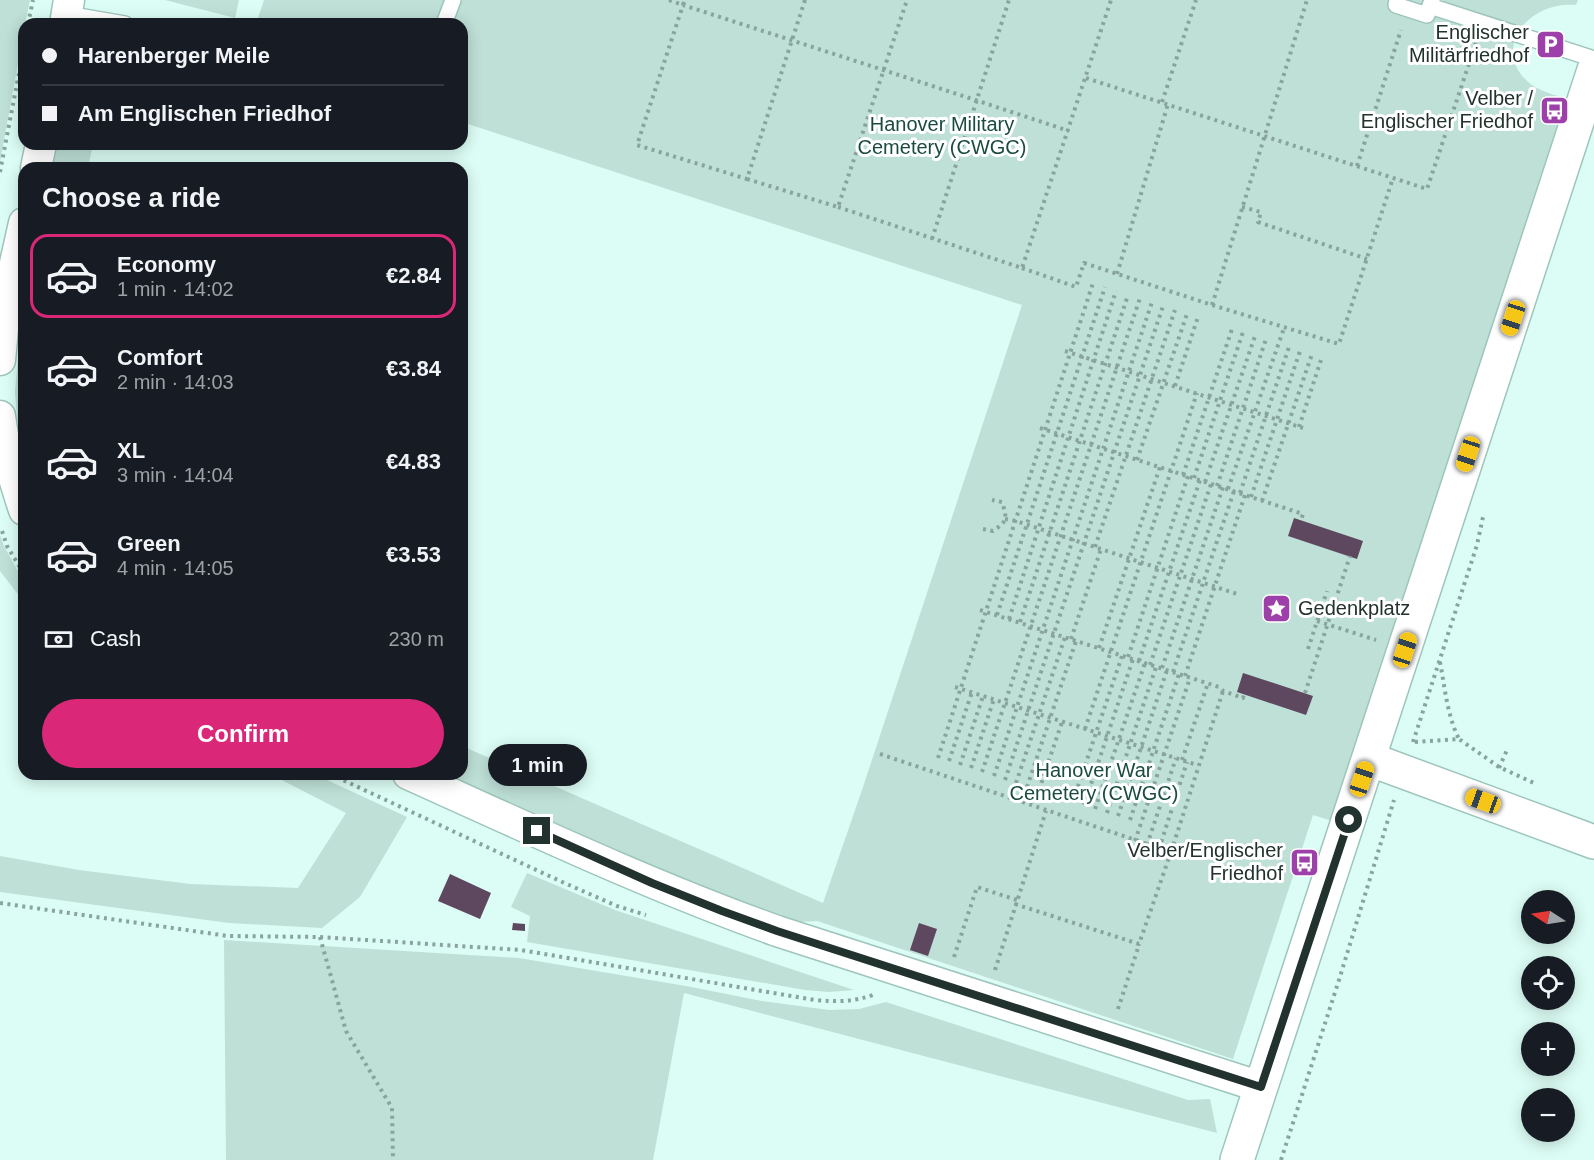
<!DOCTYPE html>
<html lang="en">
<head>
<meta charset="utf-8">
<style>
  :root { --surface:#171b24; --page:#242831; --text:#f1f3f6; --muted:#9ea1a6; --line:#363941; --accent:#db2777 }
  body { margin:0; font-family:Arial,sans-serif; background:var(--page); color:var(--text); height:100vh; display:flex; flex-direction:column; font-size:22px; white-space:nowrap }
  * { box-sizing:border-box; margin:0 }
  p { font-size:20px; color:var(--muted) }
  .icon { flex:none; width:33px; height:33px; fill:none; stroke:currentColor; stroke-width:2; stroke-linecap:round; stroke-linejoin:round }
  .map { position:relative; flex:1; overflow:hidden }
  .side { position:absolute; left:18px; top:162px; width:450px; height:618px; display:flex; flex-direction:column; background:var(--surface); border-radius:18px; box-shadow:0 3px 15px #0003 }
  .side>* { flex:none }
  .banner { position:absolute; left:18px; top:18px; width:450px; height:132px; border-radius:18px; box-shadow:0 3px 15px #0003; display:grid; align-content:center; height:132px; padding:0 24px; background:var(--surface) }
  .needle { width:39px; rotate:282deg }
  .tools { position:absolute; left:1521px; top:890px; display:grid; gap:12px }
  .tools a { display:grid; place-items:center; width:54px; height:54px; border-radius:50%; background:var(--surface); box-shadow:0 3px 15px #0003; font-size:30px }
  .end { position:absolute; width:27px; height:27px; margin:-14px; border:8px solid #22322e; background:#fff; box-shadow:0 0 0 3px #fff }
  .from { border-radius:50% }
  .bubble { position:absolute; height:42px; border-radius:21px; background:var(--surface); box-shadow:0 3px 15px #0003; font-size:20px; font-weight:700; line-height:42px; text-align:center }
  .car { position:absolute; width:18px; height:36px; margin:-18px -9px; border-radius:8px; box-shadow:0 0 4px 2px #0007; background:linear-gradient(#f5c518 24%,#345 0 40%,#f5c518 0 76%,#345 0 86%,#f5c518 0) }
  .banner b { display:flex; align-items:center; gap:21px; height:57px; font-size:22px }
  .banner b+b { border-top:2px solid var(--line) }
  .banner i { width:15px; height:15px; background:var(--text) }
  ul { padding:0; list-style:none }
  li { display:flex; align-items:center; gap:18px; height:84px; margin:0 12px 9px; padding:0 12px; border:3px solid transparent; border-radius:18px }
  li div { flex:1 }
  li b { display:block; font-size:22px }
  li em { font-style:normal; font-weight:700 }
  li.on { border-color:var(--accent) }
  li>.icon { width:54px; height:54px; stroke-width:1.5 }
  h2 { padding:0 24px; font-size:27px; line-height:72px }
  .pay { display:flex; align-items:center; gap:15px; height:66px; padding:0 24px; font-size:22px }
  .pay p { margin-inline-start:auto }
  .action { display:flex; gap:12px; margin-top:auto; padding:12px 24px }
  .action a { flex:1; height:69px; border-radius:36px; background:var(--accent); color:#fff; font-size:24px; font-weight:700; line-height:69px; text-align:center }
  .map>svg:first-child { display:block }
</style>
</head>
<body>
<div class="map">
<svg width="1594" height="1160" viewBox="0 0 1594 1160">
  <rect width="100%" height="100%" fill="#dcfdf5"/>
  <!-- green -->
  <g fill="#bee0d7">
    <path d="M0,0H30L25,24H24V31L0,162Z"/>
    <path d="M165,0H239L235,18Z"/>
    <path d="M264,0H1578L1576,5C1526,0 1489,53 1532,85C1542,92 1556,95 1567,99L1332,821L1313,815L1233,1059L817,921L800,922L718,894L658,870L446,774H462V746L823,903L863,787L1022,305L462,122V24H256Z"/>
    <path d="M57,144H93L88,168H50Z"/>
    <path d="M24,299V450L18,428L15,392L22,311Z"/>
    <path d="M0,535L4,546L24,582V602L0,571Z"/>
    <path d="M270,774H314L407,817L360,897L322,928L229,923L0,892V856L79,870L190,884L298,888L346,813Z"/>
    <path d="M527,873L615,910L854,990L829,992L805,990L527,942L530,916L511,907Z"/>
    <path d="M224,940L519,958L686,986L762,1001L829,1010L859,1009L886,1002L1188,1100L1210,1099L1217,1133L684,993L653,1160H226Z"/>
  </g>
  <!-- building -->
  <g fill="#5d485f">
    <path d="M1294,518L1363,541L1357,559L1288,536Z"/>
    <path d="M1243,673L1313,696L1306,715L1237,692Z"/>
    <path d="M450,874L491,893L480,919L438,901Z"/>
    <path d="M513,923L525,924V931L512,930Z"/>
    <path d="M919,923L937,929L928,956L910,950Z"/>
  </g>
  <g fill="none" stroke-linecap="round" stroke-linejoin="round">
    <defs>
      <g id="service">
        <path d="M1397,0L1396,5L1427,15L1430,6"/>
        <path d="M1432,0L1430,6L1594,59"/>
        <path d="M67,14L125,24"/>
        <path d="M444,24L453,0"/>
      </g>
      <g id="minor">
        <path d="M65,24L69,0"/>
        <path d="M36,168L41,144"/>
        <path d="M0,360L5,308L24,223"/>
        <path d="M0,416C4,448 14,479 24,510"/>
        <path d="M408,774C530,829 651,886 777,931L1261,1087"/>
      </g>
      <path id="tertiary" d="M1369,759L1594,842"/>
      <path id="secondary" d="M1237,1160L1594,70"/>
    </defs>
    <!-- service casing -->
    <use href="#service" stroke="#9dc5bb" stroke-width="18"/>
    <!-- minor casing -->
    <use href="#minor" stroke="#9dc5bb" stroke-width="33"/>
    <!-- tertiary casing -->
    <use href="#tertiary" stroke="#9dc5bb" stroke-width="36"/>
    <!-- secondary casing -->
    <use href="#secondary" stroke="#9dc5bb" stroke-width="36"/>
    <!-- path -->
    <g stroke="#89a39d" stroke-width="4" stroke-dasharray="3 4.5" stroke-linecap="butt">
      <path d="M669,0L683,5L685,0"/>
      <path d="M805,0L747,179L637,145L683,5C812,47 940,88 1069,131"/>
      <path d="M28,24L33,0"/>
      <path d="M1086,78L1427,189L1476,43"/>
      <path d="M1162,102L1196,0"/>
      <path d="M1357,166L1401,30"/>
      <path d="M0,172L24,47"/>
      <path d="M747,179L838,207L907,0"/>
      <path d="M838,207L1022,268L1111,0"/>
      <path d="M1242,207L1261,212L1258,222L1367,259"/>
      <path d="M932,239L1009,0"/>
      <path d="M1022,268L1076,287L1084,263L1212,305L1339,344L1393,178"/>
      <path d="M1117,274L1168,104"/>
      <path d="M1212,305L1307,0"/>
      <path d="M1065,351L1303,428"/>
      <path d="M1175,386L1198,317"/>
      <path d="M1299,427L1322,357"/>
      <path d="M1040,428L1303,514L1301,520"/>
      <path d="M1137,460L1187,314"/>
      <path d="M1183,475L1232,329"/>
      <path d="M1194,478L1243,332"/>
      <path d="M1205,482L1255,336"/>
      <path d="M1217,486L1266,339"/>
      <path d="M1228,489L1284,328"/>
      <path d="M1240,493L1289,347"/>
      <path d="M1251,497L1300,351"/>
      <path d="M1262,501L1312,354"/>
      <path d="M1005,519L1016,521L1237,594"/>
      <path d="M983,529L993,531C1008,521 1007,518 1002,502L992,500"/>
      <path d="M2,531L7,546L24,574"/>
      <path d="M1095,547L1175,310"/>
      <path d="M980,610L1219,687L1223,691L1243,698L1244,694"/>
      <path d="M997,615L1105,287"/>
      <path d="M1009,619L1116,291"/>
      <path d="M1317,621L1376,640"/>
      <path d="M1020,622L1128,295"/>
      <path d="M1071,639L1101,549"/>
      <path d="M1099,648L1160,467"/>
      <path d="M1308,649L1327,591"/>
      <path d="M1128,657L1188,476"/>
      <path d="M1139,661L1200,480"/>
      <path d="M1440,662C1445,688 1447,715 1459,739"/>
      <path d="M1150,665L1211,484"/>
      <path d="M1162,668L1223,487"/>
      <path d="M1173,672L1234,491"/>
      <path d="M1185,676L1245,495"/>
      <path d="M955,687L1194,764"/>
      <path d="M1305,693L1350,556"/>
      <path d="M1085,729L1197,393"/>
      <path d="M1413,742L1477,545L1483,517"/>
      <path d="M1415,742L1459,739L1499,767L1536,784"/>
      <path d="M880,754L1171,852L1223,691"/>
      <path d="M938,758L1093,283"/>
      <path d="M1182,760L1208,683"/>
      <path d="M949,761L972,692"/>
      <path d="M960,765L983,696"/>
      <path d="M971,768L994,699"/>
      <path d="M1499,768L1507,750"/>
      <path d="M982,772L1140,298"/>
      <path d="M330,774L560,881L617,906L646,915"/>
      <path d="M994,776L1152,302"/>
      <path d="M1005,780L1163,306"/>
      <path d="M1016,783L1065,637"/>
      <path d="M1027,787L1076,641"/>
      <path d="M1039,790L1062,722"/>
      <path d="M1073,801L1122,656"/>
      <path d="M1084,805L1133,659"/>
      <path d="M1095,809L1145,663"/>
      <path d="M1107,813L1156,667"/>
      <path d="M1118,816L1167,670"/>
      <path d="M1130,820L1179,674"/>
      <path d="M1135,841L1190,678"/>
      <path d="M1147,845L1176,758"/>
      <path d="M1159,849L1187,762"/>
      <path d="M0,903L228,936L320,937L521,950L815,1000C838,1002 854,1002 876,994"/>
      <path d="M1015,904L1139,944L1171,852"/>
      <path d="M320,937L346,1031L392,1108L393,1160"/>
      <path d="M954,957L977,887L1017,900"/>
      <path d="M995,970L1046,811"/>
      <path d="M1118,1009L1139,945"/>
      <path d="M1281,1160L1339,980L1394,800"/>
    </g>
    <!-- service -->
    <use href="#service" stroke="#fff" stroke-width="15"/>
    <!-- minor -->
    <use href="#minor" stroke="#fff" stroke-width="30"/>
    <!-- tertiary -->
    <use href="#tertiary" stroke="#fff" stroke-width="33"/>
    <!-- secondary -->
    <use href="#secondary" stroke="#fff" stroke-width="33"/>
  </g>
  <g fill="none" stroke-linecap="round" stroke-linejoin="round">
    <!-- route -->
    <path stroke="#22322e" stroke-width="8" d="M537,831L652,883L722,911L777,931L1261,1087L1349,820"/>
  </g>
  <!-- icons -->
  <defs>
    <symbol id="parking-square" viewBox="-11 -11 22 22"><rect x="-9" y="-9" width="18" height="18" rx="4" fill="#9e40aa" stroke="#fff"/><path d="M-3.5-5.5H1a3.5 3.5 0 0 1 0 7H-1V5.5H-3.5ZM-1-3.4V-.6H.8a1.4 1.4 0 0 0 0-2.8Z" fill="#fff"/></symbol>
    <symbol id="bus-square" viewBox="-11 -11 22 22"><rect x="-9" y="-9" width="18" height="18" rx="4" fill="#9e40aa" stroke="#fff"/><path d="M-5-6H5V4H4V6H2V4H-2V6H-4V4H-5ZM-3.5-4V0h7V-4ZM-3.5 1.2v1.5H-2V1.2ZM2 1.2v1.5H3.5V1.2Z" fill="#fff"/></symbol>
    <symbol id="sight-square" viewBox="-11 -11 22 22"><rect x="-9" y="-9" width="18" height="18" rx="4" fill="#9e40aa" stroke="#fff"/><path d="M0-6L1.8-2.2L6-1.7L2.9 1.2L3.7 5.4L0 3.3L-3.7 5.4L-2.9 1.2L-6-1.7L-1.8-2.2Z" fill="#fff"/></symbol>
  </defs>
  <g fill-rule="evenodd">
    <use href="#parking-square" x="1534" y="28" width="33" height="33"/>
    <use href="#bus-square" x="1538" y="94" width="33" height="33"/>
    <use href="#sight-square" x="1260" y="592" width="33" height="33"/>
    <use href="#bus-square" x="1288" y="846" width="33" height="33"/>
  </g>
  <g text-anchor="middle" stroke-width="6" stroke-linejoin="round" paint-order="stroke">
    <!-- poi labels -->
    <g font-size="20" fill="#22322e" stroke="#fff" text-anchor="end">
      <text x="1529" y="39">Englischer<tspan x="1529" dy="23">Militärfriedhof</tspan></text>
      <text x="1533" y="105">Velber /<tspan x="1533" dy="23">Englischer Friedhof</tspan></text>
      <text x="1298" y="615" text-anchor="start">Gedenkplatz</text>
      <text x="1283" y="857">Velber/Englischer<tspan x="1283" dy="23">Friedhof</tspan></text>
    </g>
    <!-- park labels -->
    <g font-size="20" fill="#194b41" stroke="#fff">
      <text x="942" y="131">Hanover Military<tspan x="942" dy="23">Cemetery (CWGC)</tspan></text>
      <text x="1094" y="777">Hanover War<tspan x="1094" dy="23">Cemetery (CWGC)</tspan></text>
    </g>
  </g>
</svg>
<div class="tools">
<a><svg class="needle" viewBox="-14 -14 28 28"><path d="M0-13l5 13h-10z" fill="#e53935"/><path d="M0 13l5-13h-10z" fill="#9ea1a6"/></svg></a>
<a><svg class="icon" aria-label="locate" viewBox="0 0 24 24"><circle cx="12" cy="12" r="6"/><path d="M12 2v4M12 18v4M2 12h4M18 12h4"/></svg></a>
<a>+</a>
<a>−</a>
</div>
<i class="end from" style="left:1349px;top:820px"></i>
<i class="end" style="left:537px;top:831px"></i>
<div class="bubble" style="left:488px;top:744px;width:99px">1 min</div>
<i class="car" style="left:1513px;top:318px;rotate:198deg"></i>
<i class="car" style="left:1468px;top:454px;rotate:198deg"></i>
<i class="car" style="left:1405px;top:650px;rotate:18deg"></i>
<i class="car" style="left:1362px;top:779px;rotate:18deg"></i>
<i class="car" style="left:1483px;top:801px;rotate:290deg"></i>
<div class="banner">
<b><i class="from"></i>Harenberger Meile</b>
<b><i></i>Am Englischen Friedhof</b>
</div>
<section class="side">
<h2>Choose a ride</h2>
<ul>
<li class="on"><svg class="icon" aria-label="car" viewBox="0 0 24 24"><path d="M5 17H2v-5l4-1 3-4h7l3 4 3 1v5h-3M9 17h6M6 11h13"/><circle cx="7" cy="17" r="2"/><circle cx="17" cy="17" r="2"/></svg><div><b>Economy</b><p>1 min · 14:02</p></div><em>€2.84</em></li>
<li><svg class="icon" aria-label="car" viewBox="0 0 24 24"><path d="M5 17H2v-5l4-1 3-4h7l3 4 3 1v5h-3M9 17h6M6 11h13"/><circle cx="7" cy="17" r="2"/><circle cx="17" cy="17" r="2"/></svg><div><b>Comfort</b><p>2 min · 14:03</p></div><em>€3.84</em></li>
<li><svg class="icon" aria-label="car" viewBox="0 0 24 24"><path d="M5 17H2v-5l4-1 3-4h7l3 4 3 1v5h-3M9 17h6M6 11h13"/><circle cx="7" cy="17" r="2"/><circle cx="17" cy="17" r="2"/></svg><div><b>XL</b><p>3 min · 14:04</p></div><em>€4.83</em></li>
<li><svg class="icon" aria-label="car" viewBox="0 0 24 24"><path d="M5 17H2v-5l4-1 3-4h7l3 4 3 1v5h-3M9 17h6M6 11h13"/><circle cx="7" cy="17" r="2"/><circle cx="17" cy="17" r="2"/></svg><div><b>Green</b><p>4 min · 14:05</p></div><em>€3.53</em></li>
</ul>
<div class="pay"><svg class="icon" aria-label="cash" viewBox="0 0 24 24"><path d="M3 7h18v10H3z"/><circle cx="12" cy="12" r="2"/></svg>Cash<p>230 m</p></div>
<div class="action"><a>Confirm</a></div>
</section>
</div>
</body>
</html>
